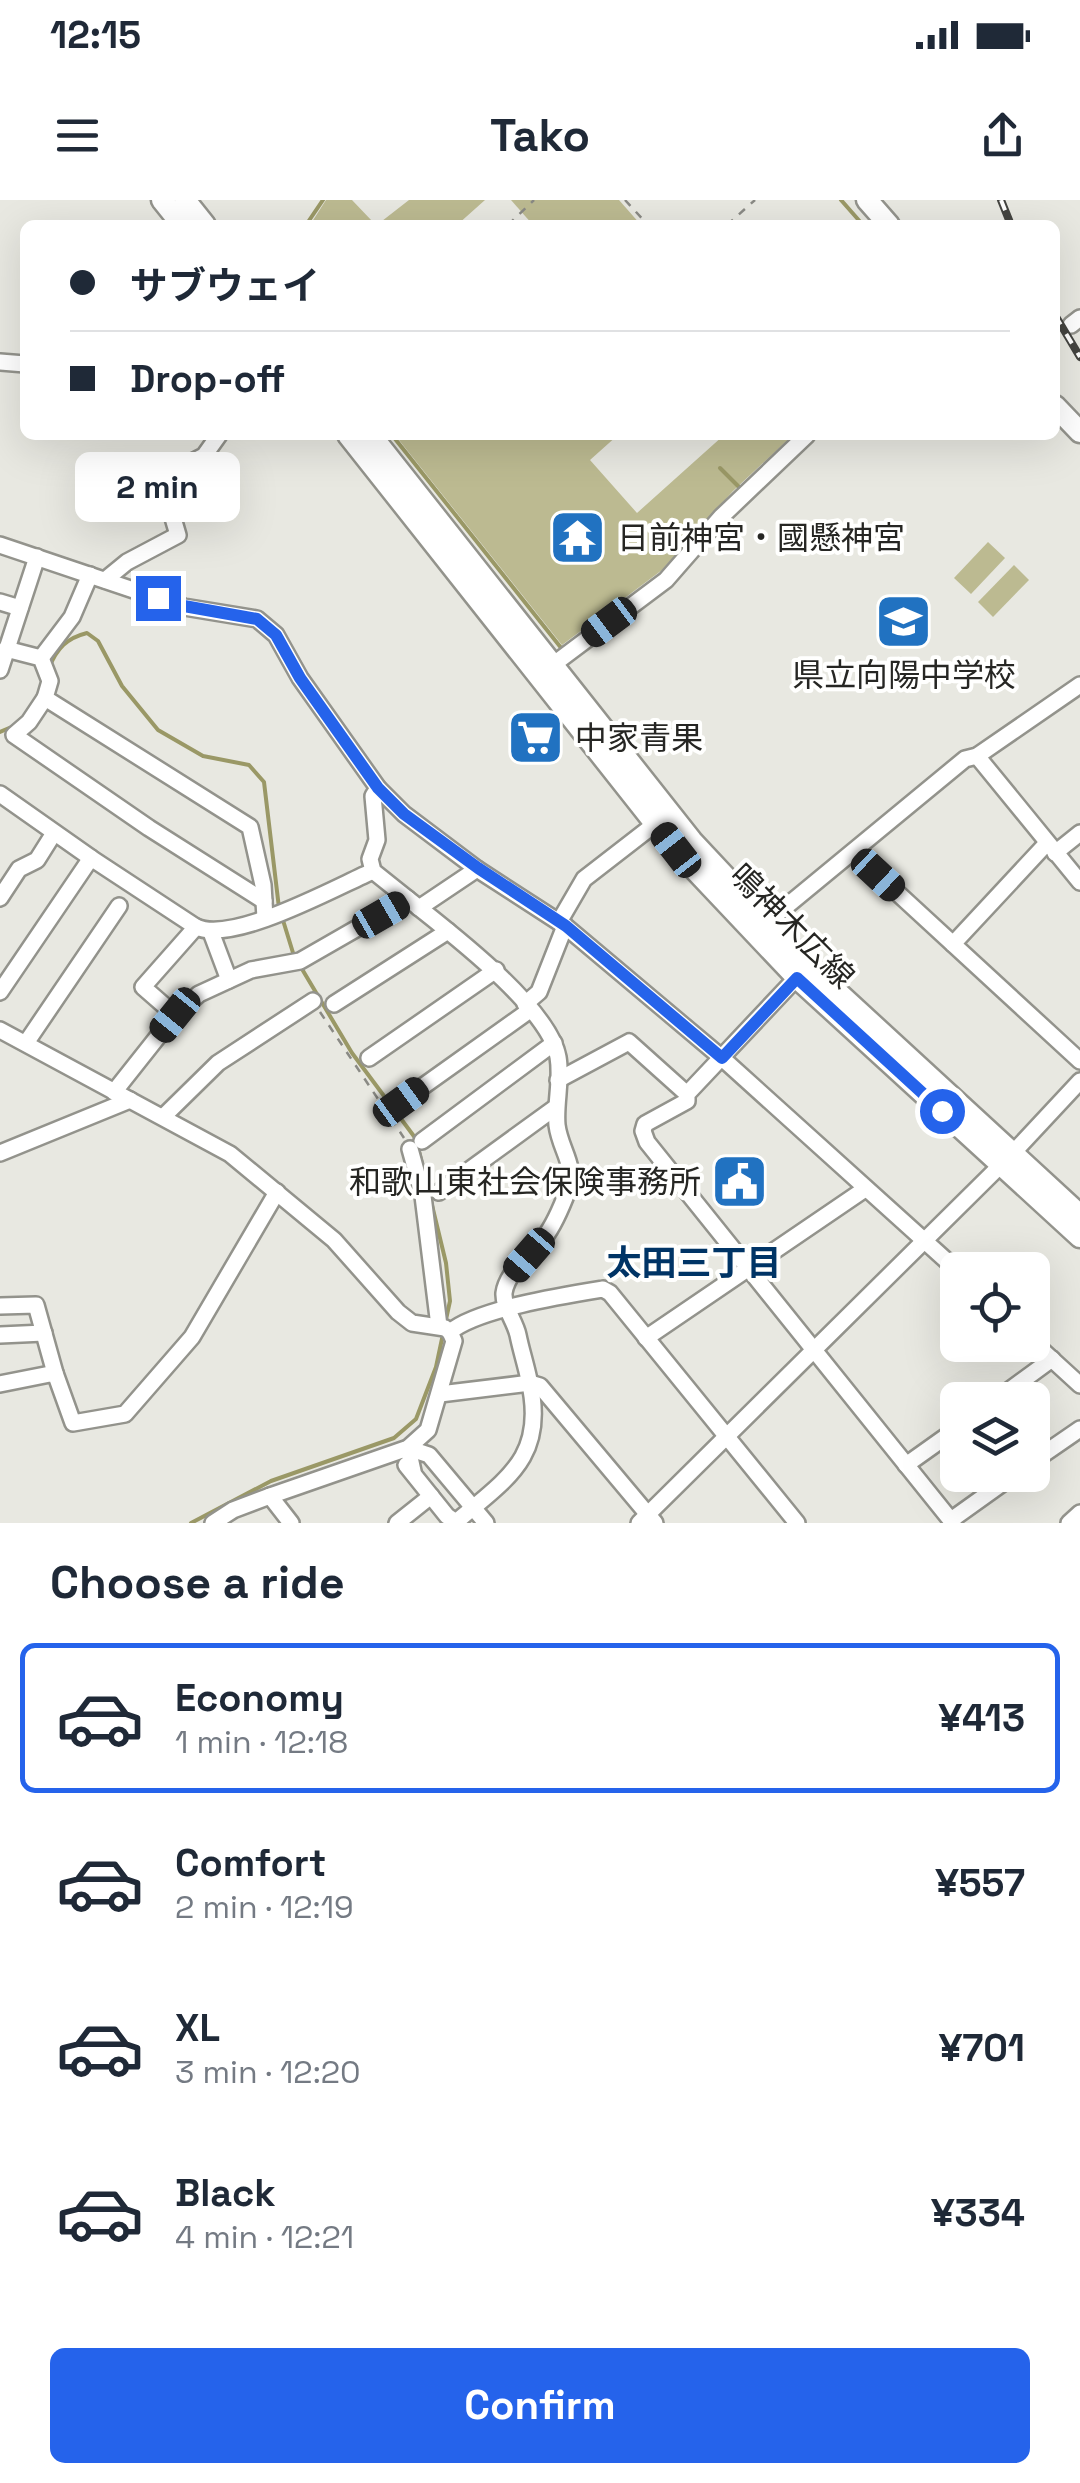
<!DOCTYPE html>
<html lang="en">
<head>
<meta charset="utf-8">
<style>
  :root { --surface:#fff; --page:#f6f6f7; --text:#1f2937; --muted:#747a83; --line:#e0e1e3; --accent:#2563eb }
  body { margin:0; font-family:"Space Grotesk","Noto Sans JP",sans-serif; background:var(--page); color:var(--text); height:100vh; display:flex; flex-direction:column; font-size:38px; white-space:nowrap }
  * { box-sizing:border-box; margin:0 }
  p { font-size:32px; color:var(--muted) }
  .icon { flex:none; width:55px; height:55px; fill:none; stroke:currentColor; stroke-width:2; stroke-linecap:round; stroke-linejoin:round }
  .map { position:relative; height:1323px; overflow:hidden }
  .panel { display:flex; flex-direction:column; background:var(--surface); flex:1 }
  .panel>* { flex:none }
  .hud { position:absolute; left:20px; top:20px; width:1040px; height:220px; border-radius:15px; box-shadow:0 10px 40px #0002; display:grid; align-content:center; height:220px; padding:0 50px; background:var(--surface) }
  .buttons { position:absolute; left:940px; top:1052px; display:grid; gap:20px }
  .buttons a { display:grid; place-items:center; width:110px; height:110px; border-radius:15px; background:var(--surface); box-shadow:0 10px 40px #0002; font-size:50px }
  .end { position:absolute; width:45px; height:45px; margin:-22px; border:12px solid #2563eb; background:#fff; box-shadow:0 0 0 5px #fff }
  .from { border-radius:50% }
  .bubble { position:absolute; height:70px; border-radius:15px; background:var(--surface); box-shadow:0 10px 40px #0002; font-size:32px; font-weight:800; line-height:70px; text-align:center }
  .car { position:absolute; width:30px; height:60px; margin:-30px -15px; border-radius:12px; box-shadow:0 0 8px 2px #0007; background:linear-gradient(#222 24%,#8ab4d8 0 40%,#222 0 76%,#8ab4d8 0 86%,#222 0) }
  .hud b { display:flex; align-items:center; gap:35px; height:95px; font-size:38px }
  .hud b+b { border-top:2px solid var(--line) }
  .hud i { width:25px; height:25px; background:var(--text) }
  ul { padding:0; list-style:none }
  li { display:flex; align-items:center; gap:30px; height:150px; margin:0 20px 15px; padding:0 30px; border:5px solid transparent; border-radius:15px }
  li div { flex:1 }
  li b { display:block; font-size:38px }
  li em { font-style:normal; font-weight:800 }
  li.on { border-color:var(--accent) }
  li>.icon { width:90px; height:90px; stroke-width:1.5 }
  h2 { padding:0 50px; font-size:45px; line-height:120px }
  .action { display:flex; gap:20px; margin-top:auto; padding:20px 50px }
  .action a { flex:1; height:115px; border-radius:15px; background:var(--accent); color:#fff; font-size:40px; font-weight:800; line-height:115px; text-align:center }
  .status { display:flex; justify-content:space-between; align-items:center; height:70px; padding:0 50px; background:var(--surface); direction:ltr }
  .status svg { height:28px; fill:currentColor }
  header { display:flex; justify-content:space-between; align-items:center; height:130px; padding:0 50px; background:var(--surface); font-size:45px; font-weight:800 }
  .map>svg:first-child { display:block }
</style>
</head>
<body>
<div class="status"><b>12:15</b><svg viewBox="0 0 49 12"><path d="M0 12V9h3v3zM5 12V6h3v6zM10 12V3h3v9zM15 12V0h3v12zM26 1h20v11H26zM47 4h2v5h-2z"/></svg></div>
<header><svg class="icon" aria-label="menu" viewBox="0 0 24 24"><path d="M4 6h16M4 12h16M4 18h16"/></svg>Tako<svg class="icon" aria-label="share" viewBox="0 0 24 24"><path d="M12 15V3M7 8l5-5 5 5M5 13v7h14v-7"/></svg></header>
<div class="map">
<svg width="1080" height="1323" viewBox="0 0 1080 1323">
  <rect width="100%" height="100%" fill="#e8e8e1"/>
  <!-- green -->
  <g fill="#bcba91">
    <path d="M326,0H352L372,21H382L409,0H485L457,25H310Z"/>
    <path d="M511,0H619L641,25H533Z"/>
    <path d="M395,235H618L590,260L637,313L724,235H793L733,291L662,370L562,445Z"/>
    <path d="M988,342L1005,358L971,394L954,378Z"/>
    <path d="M1014,365L1029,380L993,417L978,402Z"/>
  </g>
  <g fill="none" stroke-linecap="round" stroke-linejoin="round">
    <!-- stream -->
    <g stroke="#9a9866" stroke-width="4">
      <path d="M841,0L863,25"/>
      <path d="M306,25L323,0"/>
      <path d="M392,235L562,449"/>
      <path d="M720,268L740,288"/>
      <path d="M49,468C57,448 67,438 87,433L98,441L122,486L158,530L203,556L249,565L264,582L279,708"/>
      <path d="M0,532L14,526"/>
      <path d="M282,717L294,756"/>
      <path d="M299,764L352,853L416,939L446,1063L450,1101L445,1124"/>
      <path d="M191,1323L271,1281L394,1238L416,1219L436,1167L443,1134"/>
    </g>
    <defs>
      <g id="minor">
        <path d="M1071,125L1080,118"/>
        <path d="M0,162L25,164"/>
        <path d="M0,345L184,407L257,419L276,435L300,478L378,588L404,614L477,669L565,726L722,858L958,1071"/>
        <path d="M105,380L127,362L178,335L166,294L168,278L173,272L204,256L219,235"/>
        <path d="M0,402L20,408"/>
        <path d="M6,449L41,458L50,481L45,498L250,627L263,685L265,718"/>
        <path d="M41,458L72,417L90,375"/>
        <path d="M0,470L37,357"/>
        <path d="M546,470L666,380L721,317L807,235"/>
        <path d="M45,498L29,522L14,535L149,628L264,701"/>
        <path d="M977,556L1080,682"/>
        <path d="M378,588L373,596L377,640L370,659L373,671L408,699"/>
        <path d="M0,594L91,658"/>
        <path d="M853,652L1080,861"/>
        <path d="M1055,653L1080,633"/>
        <path d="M0,698L19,669L37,660L54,633"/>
        <path d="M419,708L477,669"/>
        <path d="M559,722L584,679L655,624"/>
        <path d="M760,728L965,559L977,556L1080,485"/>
        <path d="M211,732L229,780"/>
        <path d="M953,744L1047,643"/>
        <path d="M802,772L687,894V901L645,924L643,931L647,942L953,1323"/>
        <path d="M0,792L91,658L196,727"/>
        <path d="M334,804L448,731"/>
        <path d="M525,804L539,792L565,726"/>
        <path d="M175,815L143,787L196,727C234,744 336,687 373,671"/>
        <path d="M0,830L230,954L334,1040L398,1112L412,1123L445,1128L450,1132"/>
        <path d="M26,843L119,706"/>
        <path d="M369,858L496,770"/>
        <path d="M558,880L629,842L687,894"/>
        <path d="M114,892L175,815L199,794L251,770L300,761L408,699C448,731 549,807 558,857C562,880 555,903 557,925C560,950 577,965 568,990C562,1006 554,1025 544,1038C532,1054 507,1071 504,1093C503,1107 515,1121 518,1135C521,1150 526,1165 529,1180C547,1256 508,1278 456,1322"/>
        <path d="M401,902L530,810"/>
        <path d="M164,916L218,863L313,801"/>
        <path d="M422,941L554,843"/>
        <path d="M410,949L423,996L439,1126"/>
        <path d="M0,953L130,900"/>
        <path d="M439,992L556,907"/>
        <path d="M0,1106L36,1105L55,1173"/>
        <path d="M450,1132C477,1109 566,1095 603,1089L610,1093L797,1323"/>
        <path d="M0,1135L44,1133"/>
        <path d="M646,1138L865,989"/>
        <path d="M1032,1141L1080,1185"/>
        <path d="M0,1184L55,1173L73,1223L125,1214L192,1137L277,992"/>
        <path d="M440,1194L530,1183L540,1186L655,1323"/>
        <path d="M996,1200L1052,1159"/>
        <path d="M1032,1262L1080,1229"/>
        <path d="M406,1265L447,1316L457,1323"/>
        <path d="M906,1265L958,1228"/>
        <path d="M413,1271L408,1248L429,1255L486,1323"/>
        <path d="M270,1296L291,1323"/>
        <path d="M951,1320L1014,1275"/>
        <path d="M213,1323L233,1310L270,1296L408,1248L428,1230L454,1141L450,1132"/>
        <path d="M397,1323L431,1296"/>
        <path d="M639,1323L1013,953L1080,881"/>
        <path d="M1069,1323L1080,1313"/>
      </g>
      <g id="major">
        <path d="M162,0L182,25"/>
        <path d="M185,0L205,25"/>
        <path d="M867,0L889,25"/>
        <path d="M1055,206L1080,232"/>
        <path d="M348,235L676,650L797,778L1080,1037"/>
        <path d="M371,235L692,641L808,765L1080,1015"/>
      </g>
    </defs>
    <!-- minor casing -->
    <use href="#minor" stroke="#93938c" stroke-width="20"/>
    <!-- major casing -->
    <use href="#major" stroke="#93938c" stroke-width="25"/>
    <!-- path -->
    <g stroke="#8a8a85" stroke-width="2.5" stroke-dasharray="8 8" stroke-linecap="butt">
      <path d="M625,0L648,25"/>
      <path d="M508,25L534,0"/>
      <path d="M727,25L755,0"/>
      <path d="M320,812L404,938"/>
    </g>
    <!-- minor -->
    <use href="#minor" stroke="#fff" stroke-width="15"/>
    <!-- major -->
    <use href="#major" stroke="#fff" stroke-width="20"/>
    <defs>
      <g id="rail">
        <path d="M1001,0L1011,25"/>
        <path d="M1055,115L1080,157"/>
      </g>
    </defs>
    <!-- rail casing -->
    <use href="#rail" stroke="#444440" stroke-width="8"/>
    <!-- rail -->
    <use href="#rail" stroke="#fffffe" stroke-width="4" stroke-dasharray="11" stroke-linecap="butt"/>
  </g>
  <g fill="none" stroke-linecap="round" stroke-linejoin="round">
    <!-- route -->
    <path stroke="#2563eb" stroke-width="12" d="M158,398L184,406L257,419L276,435L300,478L378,588L404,614L478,668L566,726L722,858L797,778L942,911"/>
  </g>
  <!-- icons -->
  <defs>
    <symbol id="temple-square" viewBox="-11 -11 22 22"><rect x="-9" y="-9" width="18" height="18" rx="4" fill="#2172c1" stroke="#fffffe"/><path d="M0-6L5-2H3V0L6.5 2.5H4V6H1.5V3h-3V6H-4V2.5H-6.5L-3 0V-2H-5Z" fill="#fff"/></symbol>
    <symbol id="school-square" viewBox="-11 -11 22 22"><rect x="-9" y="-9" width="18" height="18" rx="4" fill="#2172c1" stroke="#fffffe"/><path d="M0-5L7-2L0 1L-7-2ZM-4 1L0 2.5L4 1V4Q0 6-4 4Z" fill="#fff"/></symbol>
    <symbol id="supermarket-square" viewBox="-11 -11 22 22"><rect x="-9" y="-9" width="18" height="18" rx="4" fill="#2172c1" stroke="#fffffe"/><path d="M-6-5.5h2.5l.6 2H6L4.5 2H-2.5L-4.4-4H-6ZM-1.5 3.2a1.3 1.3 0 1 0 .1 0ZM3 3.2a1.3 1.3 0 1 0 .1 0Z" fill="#fff"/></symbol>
    <symbol id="civic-square" viewBox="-11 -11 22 22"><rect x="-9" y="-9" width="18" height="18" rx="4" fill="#2172c1" stroke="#fffffe"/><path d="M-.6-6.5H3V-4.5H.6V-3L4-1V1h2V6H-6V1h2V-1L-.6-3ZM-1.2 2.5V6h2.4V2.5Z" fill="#fff"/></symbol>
  </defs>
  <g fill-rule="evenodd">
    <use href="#temple-square" x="546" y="306" width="63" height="63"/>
    <use href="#school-square" x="872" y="390" width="63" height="63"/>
    <use href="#supermarket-square" x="504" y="506" width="63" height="63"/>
    <use href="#civic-square" x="708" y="950" width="63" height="63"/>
  </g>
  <g text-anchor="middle" stroke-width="8" stroke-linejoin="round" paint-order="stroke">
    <!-- poi labels -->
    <g font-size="32" fill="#262623" stroke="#fffffe" text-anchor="start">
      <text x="617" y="349">日前神宮・國懸神宮</text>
      <text x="904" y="486" text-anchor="middle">県立向陽中学校</text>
      <text x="575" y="549">中家青果</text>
      <text x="701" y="993" text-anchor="end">和歌山東社会保険事務所</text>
    </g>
    <!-- street labels -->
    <g font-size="32" fill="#262623" stroke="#fffffe">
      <text transform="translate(792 726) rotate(45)" y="11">鳴神木広線</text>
    </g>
    <!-- neighbourhood labels -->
    <g font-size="35" font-weight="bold" fill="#003465" stroke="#fffffe">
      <text x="694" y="1075">太田三丁目</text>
    </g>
  </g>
</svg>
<div class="buttons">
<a><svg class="icon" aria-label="locate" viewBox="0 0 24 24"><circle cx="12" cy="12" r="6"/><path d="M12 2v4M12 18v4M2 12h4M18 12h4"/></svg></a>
<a><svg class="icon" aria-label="layers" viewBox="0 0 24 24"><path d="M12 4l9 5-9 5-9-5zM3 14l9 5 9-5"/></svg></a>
</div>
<i class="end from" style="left:942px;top:911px"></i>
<i class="end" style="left:158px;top:398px"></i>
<div class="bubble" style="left:75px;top:252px;width:165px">2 min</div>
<i class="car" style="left:609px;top:422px;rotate:233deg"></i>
<i class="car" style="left:676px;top:650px;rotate:322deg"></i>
<i class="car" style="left:878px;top:675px;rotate:133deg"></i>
<i class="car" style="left:381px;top:715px;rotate:60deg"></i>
<i class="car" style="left:175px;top:815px;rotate:219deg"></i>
<i class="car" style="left:401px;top:902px;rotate:54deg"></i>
<i class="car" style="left:529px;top:1055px;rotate:221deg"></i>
<div class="hud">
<b><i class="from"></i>サブウェイ</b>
<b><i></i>Drop-off</b>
</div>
</div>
<section class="panel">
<h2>Choose a ride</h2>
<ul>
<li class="on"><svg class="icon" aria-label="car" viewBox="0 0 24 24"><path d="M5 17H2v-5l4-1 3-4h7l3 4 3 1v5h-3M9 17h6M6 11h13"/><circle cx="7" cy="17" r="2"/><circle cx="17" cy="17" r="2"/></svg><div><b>Economy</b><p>1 min · 12:18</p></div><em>¥413</em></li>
<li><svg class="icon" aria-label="car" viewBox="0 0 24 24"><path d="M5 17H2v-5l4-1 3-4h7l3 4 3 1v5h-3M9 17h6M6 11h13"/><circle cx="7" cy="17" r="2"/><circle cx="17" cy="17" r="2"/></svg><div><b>Comfort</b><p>2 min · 12:19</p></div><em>¥557</em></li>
<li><svg class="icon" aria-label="car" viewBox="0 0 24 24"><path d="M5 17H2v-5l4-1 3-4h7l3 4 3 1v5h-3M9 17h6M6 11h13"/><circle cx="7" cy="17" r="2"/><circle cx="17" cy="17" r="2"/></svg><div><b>XL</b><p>3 min · 12:20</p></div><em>¥701</em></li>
<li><svg class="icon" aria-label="car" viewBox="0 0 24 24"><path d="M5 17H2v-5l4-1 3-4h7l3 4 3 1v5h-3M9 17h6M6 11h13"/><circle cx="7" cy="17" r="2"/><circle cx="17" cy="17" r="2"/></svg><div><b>Black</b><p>4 min · 12:21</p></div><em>¥334</em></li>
</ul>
<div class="action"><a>Confirm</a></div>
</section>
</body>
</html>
